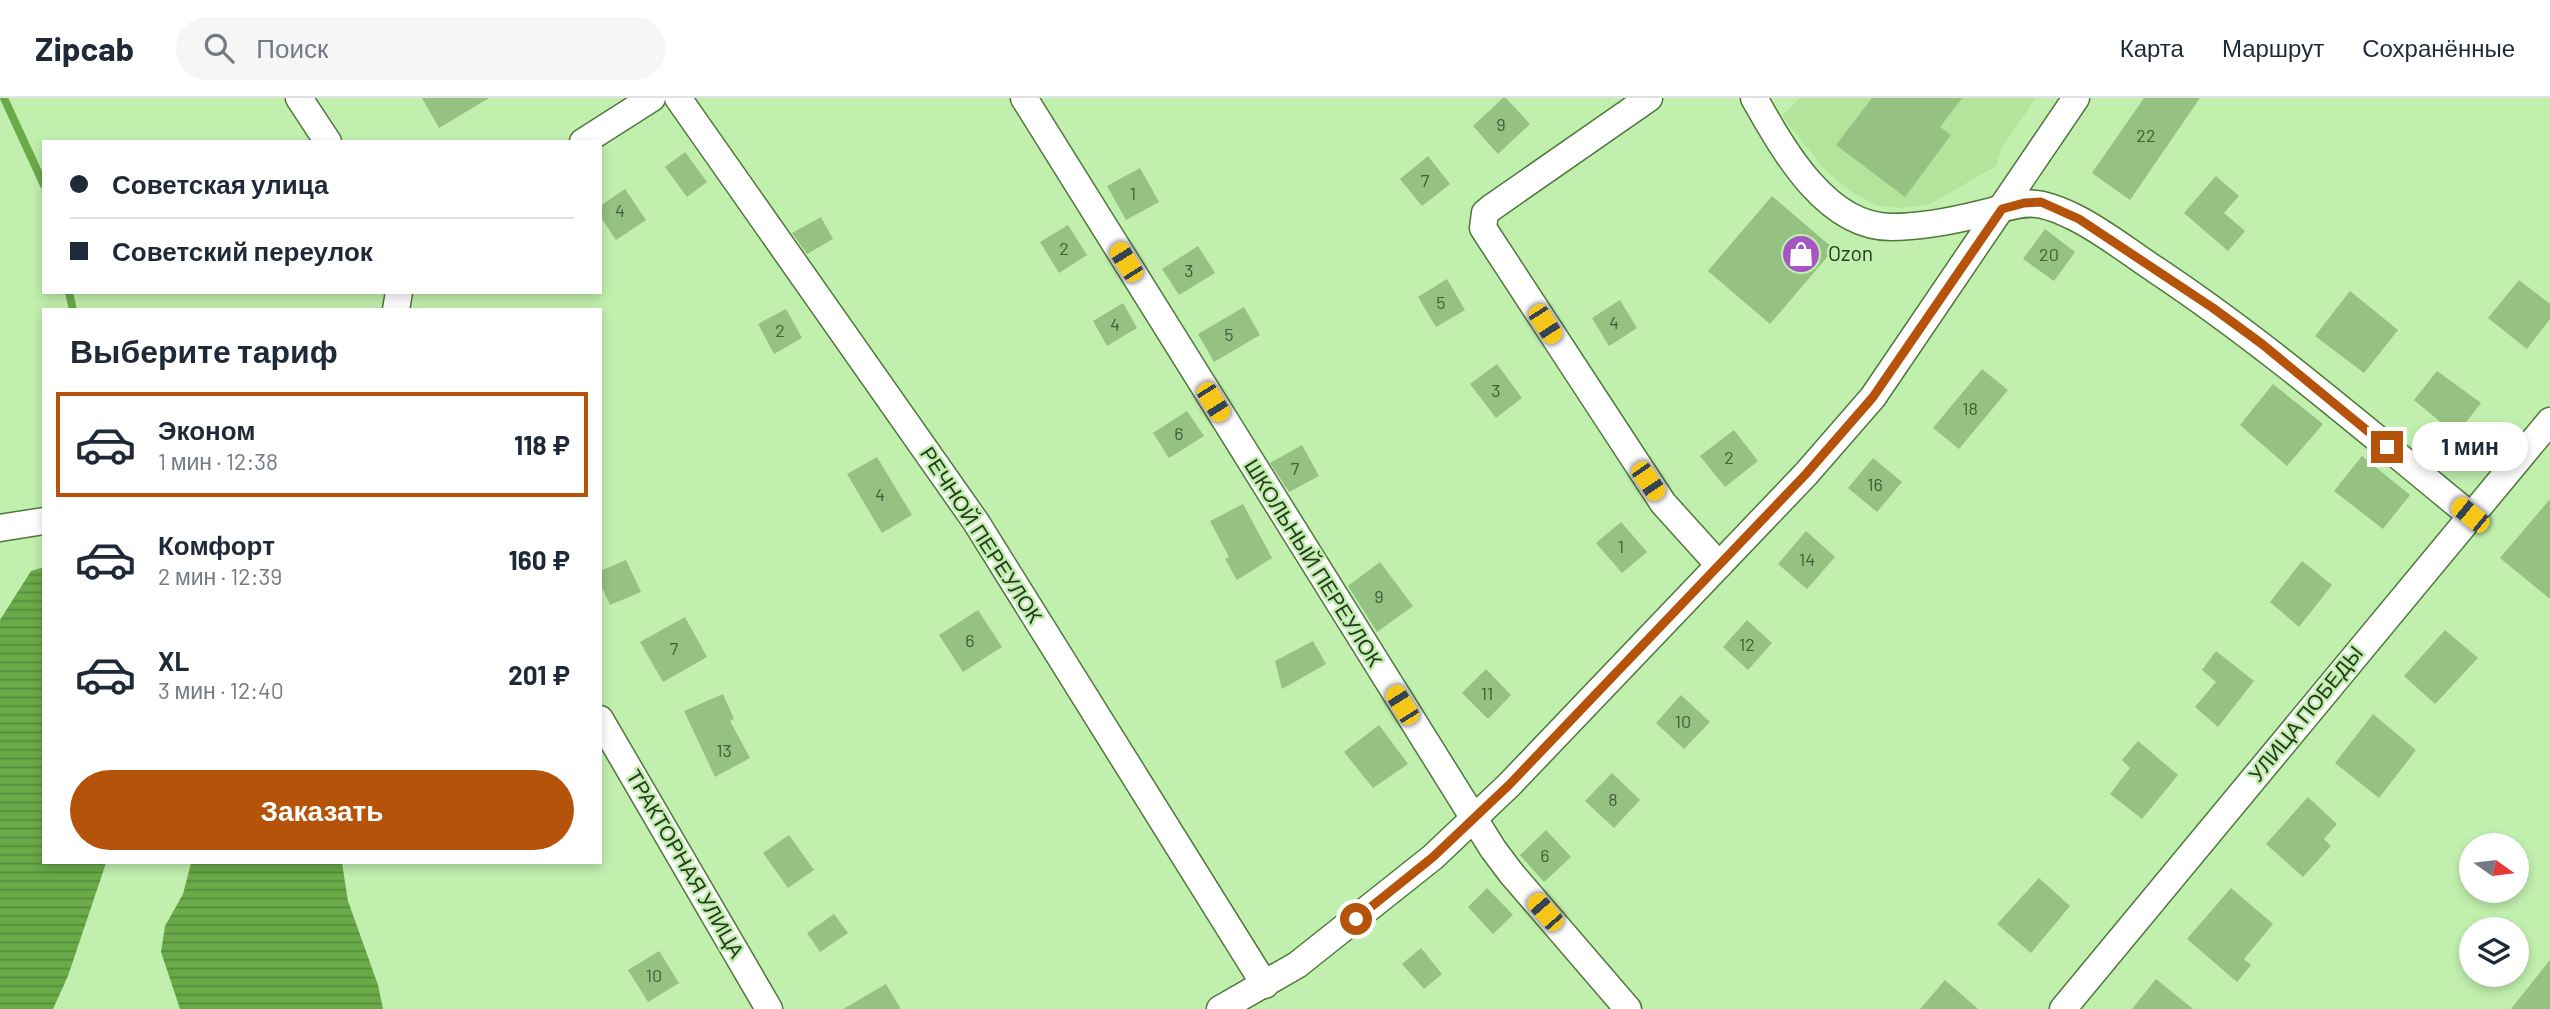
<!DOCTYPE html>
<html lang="ru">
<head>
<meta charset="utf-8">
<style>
  :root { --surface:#fff; --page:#f6f6f7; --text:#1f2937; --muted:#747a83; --line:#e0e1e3; --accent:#b45309 }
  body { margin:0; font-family:Barlow,sans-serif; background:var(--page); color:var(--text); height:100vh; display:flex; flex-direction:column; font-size:26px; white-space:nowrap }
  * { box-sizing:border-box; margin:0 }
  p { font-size:23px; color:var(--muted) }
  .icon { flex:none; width:38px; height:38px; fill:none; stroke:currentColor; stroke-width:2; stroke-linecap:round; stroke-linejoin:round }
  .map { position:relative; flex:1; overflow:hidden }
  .details { position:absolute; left:42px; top:210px; width:560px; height:556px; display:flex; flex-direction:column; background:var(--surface); border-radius:0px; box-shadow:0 4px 10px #0003 }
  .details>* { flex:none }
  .guide { position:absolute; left:42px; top:42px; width:560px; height:154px; border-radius:0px; box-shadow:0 4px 10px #0003; display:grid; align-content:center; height:154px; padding:0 28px; background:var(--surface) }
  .needle { width:46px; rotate:104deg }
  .buttons { position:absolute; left:2459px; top:735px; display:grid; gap:14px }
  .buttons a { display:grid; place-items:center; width:70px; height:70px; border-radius:50%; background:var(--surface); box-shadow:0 4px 10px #0003; font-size:35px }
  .end { position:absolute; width:32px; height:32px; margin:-16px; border:9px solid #b45309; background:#fff; box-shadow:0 0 0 4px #fff }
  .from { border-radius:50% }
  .bubble { position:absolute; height:49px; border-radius:24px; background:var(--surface); box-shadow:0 4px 10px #0003; font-size:23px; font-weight:700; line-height:49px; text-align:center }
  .car { position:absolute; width:21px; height:42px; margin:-21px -10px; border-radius:9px; box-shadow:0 0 5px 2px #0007; background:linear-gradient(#f5c518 24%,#345 0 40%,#f5c518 0 76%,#345 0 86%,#f5c518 0) }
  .guide b { display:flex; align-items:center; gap:24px; height:66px; font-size:26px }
  .guide b+b { border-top:2px solid var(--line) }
  .guide i { width:18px; height:18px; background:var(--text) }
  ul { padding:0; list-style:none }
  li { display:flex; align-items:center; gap:21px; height:105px; margin:0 14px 10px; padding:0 14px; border:4px solid transparent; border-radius:0px }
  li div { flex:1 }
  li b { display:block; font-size:26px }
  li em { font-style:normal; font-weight:700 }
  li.current { border-color:var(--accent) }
  li>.icon { width:63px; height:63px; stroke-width:1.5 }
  h2 { padding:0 28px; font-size:32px; line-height:84px }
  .primary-button { display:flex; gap:14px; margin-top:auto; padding:14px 28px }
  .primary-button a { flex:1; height:80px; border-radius:42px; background:var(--accent); color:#fff; font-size:28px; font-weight:700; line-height:80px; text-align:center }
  header { display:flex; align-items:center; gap:42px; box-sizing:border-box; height:98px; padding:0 35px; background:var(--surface); border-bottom:2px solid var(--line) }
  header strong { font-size:33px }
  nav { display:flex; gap:38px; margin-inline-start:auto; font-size:24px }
  .search { width:490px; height:63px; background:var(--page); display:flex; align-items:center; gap:18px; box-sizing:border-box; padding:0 24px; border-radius:38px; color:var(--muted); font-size:26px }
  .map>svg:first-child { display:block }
</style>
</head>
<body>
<header>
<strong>Zipcab</strong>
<div class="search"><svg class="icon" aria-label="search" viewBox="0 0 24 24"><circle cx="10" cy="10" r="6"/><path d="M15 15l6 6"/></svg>Поиск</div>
<nav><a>Карта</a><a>Маршрут</a><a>Сохранённые</a></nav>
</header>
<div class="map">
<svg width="2550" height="911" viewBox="0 0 2550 911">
  <defs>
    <pattern id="water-rules" width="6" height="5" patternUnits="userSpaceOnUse" patternTransform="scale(1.75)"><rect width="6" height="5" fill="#6aaa49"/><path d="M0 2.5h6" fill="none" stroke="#578b3c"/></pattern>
  </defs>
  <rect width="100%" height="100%" fill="#c1efae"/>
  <!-- built -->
  <path fill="#b2e49c" d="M1800,0H2036L2002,49L1996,68L1930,106L1902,110L1876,107L1850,93L1825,72L1782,18Z"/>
  <!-- water -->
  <g fill="url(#water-rules)">
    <path d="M44,469V765H106L68,878L53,911H0V522L31,473Z"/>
    <path d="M191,765H342L348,803L378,887L383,911H180L161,854L165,828L183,796Z"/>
  </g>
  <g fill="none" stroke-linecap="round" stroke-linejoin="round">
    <!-- stream -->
    <g stroke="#6aaa49" stroke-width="8">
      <path d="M4,0L44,87"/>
      <path d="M69,194L73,212"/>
    </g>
  </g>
  <!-- building -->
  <g fill="#95c182">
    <path d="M422,0H489L439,30Z"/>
    <path d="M1503,0H1506L1530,26L1498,56L1473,28Z"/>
    <path d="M1872,0H1962L1940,29L1951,37L1905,99L1836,47Z"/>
    <path d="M2144,0H2200L2130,102L2092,75Z"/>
    <path d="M685,54L707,84L687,99L665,69Z"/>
    <path d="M1428,58L1450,86L1422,108L1400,81Z"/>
    <path d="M1140,70L1159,104L1126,122L1107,88Z"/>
    <path d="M2216,78L2239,98L2224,115L2245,133L2228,153L2184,115Z"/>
    <path d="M625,91L646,122L616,142L600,118V108Z"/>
    <path d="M1772,98L1834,151L1770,226L1708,173Z"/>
    <path d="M821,119L833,141L807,156L792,135Z"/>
    <path d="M1068,127L1087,157L1059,175L1040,144Z"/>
    <path d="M2045,131L2075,154L2054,183L2023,161Z"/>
    <path d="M1198,148L1215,175L1179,197L1162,171Z"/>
    <path d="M1447,181L1465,212L1436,229L1418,199Z"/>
    <path d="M2519,182L2550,206V221L2527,251L2488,220Z"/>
    <path d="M2350,193L2398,232L2364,275L2315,238Z"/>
    <path d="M1620,202L1637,230L1609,248L1592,220Z"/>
    <path d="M1123,205L1137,230L1107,248L1093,223Z"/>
    <path d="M1244,209L1260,237L1214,264L1198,236Z"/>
    <path d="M786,211L802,240L774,256L758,226Z"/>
    <path d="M1497,266L1522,300L1496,320L1470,286Z"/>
    <path d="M1982,271L2008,292L1959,351L1933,330Z"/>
    <path d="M2437,273L2481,305L2456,337L2414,302Z"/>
    <path d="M2273,286L2323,326L2287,368L2240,327Z"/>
    <path d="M1187,313L1204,338L1169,360L1153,335Z"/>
    <path d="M1734,332L1758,363L1725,389L1700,358Z"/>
    <path d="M1302,347L1319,378L1289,394L1270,365Z"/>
    <path d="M2362,358L2410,397L2383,431L2334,393Z"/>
    <path d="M877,359L912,417L882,435L847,376Z"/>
    <path d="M1873,360L1902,384L1877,414L1848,390Z"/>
    <path d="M2550,401V501L2500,460Z"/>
    <path d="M1243,406L1272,460L1237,482L1225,461L1229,459L1210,423Z"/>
    <path d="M1621,424L1647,454L1622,475L1596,445Z"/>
    <path d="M1806,433L1835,459L1807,491L1778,466Z"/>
    <path d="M626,462L641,494L610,507L600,485V473Z"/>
    <path d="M2302,463L2332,487L2299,529L2270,504Z"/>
    <path d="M1380,464L1413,508L1377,534L1348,488Z"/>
    <path d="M978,512L1002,549L963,574L939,537Z"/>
    <path d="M685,519L707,559L663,584L640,544Z"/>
    <path d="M1747,522L1772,545L1748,572L1723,549Z"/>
    <path d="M2445,532L2478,560L2435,606L2404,578Z"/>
    <path d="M1313,543L1326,566L1282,591L1275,563Z"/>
    <path d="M2216,553L2254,583L2218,629L2195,609L2216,584L2202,572Z"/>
    <path d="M1486,571L1511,597L1488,621L1462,595Z"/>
    <path d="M723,596L734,621L730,623L750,660L715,679L684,613Z"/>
    <path d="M1681,597L1710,624L1684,651L1656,625Z"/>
    <path d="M2373,616L2416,652L2379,700L2335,665Z"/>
    <path d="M1379,627L1408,666L1373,690L1344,654Z"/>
    <path d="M2138,643L2178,677L2142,721L2110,696L2130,670L2122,662Z"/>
    <path d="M1612,675L1640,702L1614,730L1585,703Z"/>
    <path d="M2308,699L2337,726L2324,741L2331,748L2303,779L2266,746Z"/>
    <path d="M1546,732L1571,759L1544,784L1520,757Z"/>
    <path d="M789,737L814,772L788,790L763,755Z"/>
    <path d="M2039,780L2070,808L2031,855L1997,826Z"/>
    <path d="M1487,790L1513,817L1493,836L1468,809Z"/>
    <path d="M2231,790L2273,826L2244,861L2251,867L2237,884L2187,841Z"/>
    <path d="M834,816L848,835L820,854L807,835Z"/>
    <path d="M1421,850L1442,876L1424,891L1402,866Z"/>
    <path d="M659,853L679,885L648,904L628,872Z"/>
    <path d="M2550,862V911H2511Z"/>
    <path d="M2156,881L2193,911H2132Z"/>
    <path d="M1945,882L1978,911H1920Z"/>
    <path d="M886,886L901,911H843Z"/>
  </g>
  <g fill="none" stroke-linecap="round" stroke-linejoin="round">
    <defs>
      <g id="minor">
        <path d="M299,0L328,44"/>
        <path d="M678,0L976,424L1265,887"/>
        <path d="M1024,0L1493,751L1511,775L1628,911"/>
        <path d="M1649,0L1491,110L1485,115L1483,130L1663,405L1719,467"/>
        <path d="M1754,0C1782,49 1825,129 1891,129C1920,129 1952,123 1980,116C2024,105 2033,98 2076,120C2104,134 2130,155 2156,172C2267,246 2367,333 2470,417"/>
        <path d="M583,44L652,0"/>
        <path d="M396,212L399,194"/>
        <path d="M0,430L44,423"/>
        <path d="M600,621L769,911"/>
        <path d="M1220,911L1297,867L1433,759L1509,687L1806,376L1873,299L2076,0"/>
        <path d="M2063,911L2550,323"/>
      </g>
    </defs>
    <!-- minor casing -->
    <use href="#minor" stroke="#50783d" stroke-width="29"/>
    <!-- minor -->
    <use href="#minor" stroke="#fff" stroke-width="26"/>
  </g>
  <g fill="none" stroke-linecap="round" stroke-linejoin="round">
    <!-- route -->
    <path stroke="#b45309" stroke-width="9" d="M1356,821L1433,759L1509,687L1806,376L1873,299L2002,111L2024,105L2041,104L2079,121L2213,210L2262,246L2387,349"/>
  </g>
  <!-- icons -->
  <defs>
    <symbol id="shop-disc" viewBox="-11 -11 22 22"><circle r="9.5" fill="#a755c4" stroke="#c1efae"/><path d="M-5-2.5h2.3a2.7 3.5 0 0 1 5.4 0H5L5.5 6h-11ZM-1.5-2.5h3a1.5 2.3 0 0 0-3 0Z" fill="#fff"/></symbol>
  </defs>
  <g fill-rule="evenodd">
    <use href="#shop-disc" x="1779" y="134" width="44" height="44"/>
  </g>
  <g text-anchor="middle" stroke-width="5" stroke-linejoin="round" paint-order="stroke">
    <!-- number labels -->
    <g font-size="18" fill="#425b38">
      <text x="1501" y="33">9</text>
      <text x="2146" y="44">22</text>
      <text x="1425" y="89">7</text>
      <text x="1133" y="102">1</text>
      <text x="620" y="119">4</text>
      <text x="1064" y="157">2</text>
      <text x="2049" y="163">20</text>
      <text x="1189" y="179">3</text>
      <text x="1441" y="211">5</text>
      <text x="1614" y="231">4</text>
      <text x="1115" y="233">4</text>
      <text x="780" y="239">2</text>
      <text x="1229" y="243">5</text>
      <text x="1496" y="299">3</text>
      <text x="1970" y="317">18</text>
      <text x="1179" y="342">6</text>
      <text x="1729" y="366">2</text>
      <text x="1295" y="377">7</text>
      <text x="1875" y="393">16</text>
      <text x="880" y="403">4</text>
      <text x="1621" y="455">1</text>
      <text x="1807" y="468">14</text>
      <text x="1379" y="505">9</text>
      <text x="970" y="549">6</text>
      <text x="1747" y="553">12</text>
      <text x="674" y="557">7</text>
      <text x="1487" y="602">11</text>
      <text x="1683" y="630">10</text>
      <text x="724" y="659">13</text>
      <text x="1613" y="708">8</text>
      <text x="1545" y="764">6</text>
      <text x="654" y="884">10</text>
    </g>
    <!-- poi labels -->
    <g font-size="21" fill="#27391f" stroke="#c1efae" text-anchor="start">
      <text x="1828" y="163">Ozon</text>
    </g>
    <!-- street labels -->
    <g font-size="21" fill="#27391f" stroke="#c1efae">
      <text transform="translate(981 437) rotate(57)" y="7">РЕЧНОЙ ПЕРЕУЛОК</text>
      <text transform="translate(1313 465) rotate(58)" y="7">ШКОЛЬНЫЙ ПЕРЕУЛОК</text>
      <text transform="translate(2306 616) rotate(-51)" y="7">УЛИЦА ПОБЕДЫ</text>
      <text transform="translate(685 766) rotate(60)" y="7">ТРАКТОРНАЯ УЛИЦА</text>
    </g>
  </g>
</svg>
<div class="buttons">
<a><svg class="needle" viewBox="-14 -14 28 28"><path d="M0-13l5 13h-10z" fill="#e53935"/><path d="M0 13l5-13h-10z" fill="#747a83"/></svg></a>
<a><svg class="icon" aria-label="layers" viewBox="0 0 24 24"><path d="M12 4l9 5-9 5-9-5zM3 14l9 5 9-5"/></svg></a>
</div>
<i class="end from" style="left:1356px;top:821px"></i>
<i class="end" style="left:2387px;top:349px"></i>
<div class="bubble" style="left:2412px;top:324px;width:116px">1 мин</div>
<i class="car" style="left:1126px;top:164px;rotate:328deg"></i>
<i class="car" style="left:1545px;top:226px;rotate:147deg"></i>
<i class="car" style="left:1213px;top:304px;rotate:148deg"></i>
<i class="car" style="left:1648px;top:383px;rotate:146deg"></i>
<i class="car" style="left:2470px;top:417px;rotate:309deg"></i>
<i class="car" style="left:1402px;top:607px;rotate:328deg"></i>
<i class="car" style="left:1545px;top:814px;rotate:319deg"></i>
<div class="guide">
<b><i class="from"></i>Советская улица</b>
<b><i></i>Советский переулок</b>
</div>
<section class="details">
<h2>Выберите тариф</h2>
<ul>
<li class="current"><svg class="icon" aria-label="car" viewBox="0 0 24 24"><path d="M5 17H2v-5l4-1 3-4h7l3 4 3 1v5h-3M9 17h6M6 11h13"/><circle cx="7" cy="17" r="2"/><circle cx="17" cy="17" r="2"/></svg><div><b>Эконом</b><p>1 мин · 12:38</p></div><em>118 ₽</em></li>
<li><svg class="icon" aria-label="car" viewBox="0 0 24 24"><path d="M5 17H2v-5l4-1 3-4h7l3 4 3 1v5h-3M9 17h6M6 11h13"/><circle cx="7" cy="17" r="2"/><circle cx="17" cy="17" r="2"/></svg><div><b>Комфорт</b><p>2 мин · 12:39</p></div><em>160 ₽</em></li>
<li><svg class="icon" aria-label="car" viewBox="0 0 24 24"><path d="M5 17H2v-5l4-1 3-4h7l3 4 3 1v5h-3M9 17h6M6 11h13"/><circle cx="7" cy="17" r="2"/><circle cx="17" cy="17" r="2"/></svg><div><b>XL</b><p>3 мин · 12:40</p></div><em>201 ₽</em></li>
</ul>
<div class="primary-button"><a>Заказать</a></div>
</section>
</div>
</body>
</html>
